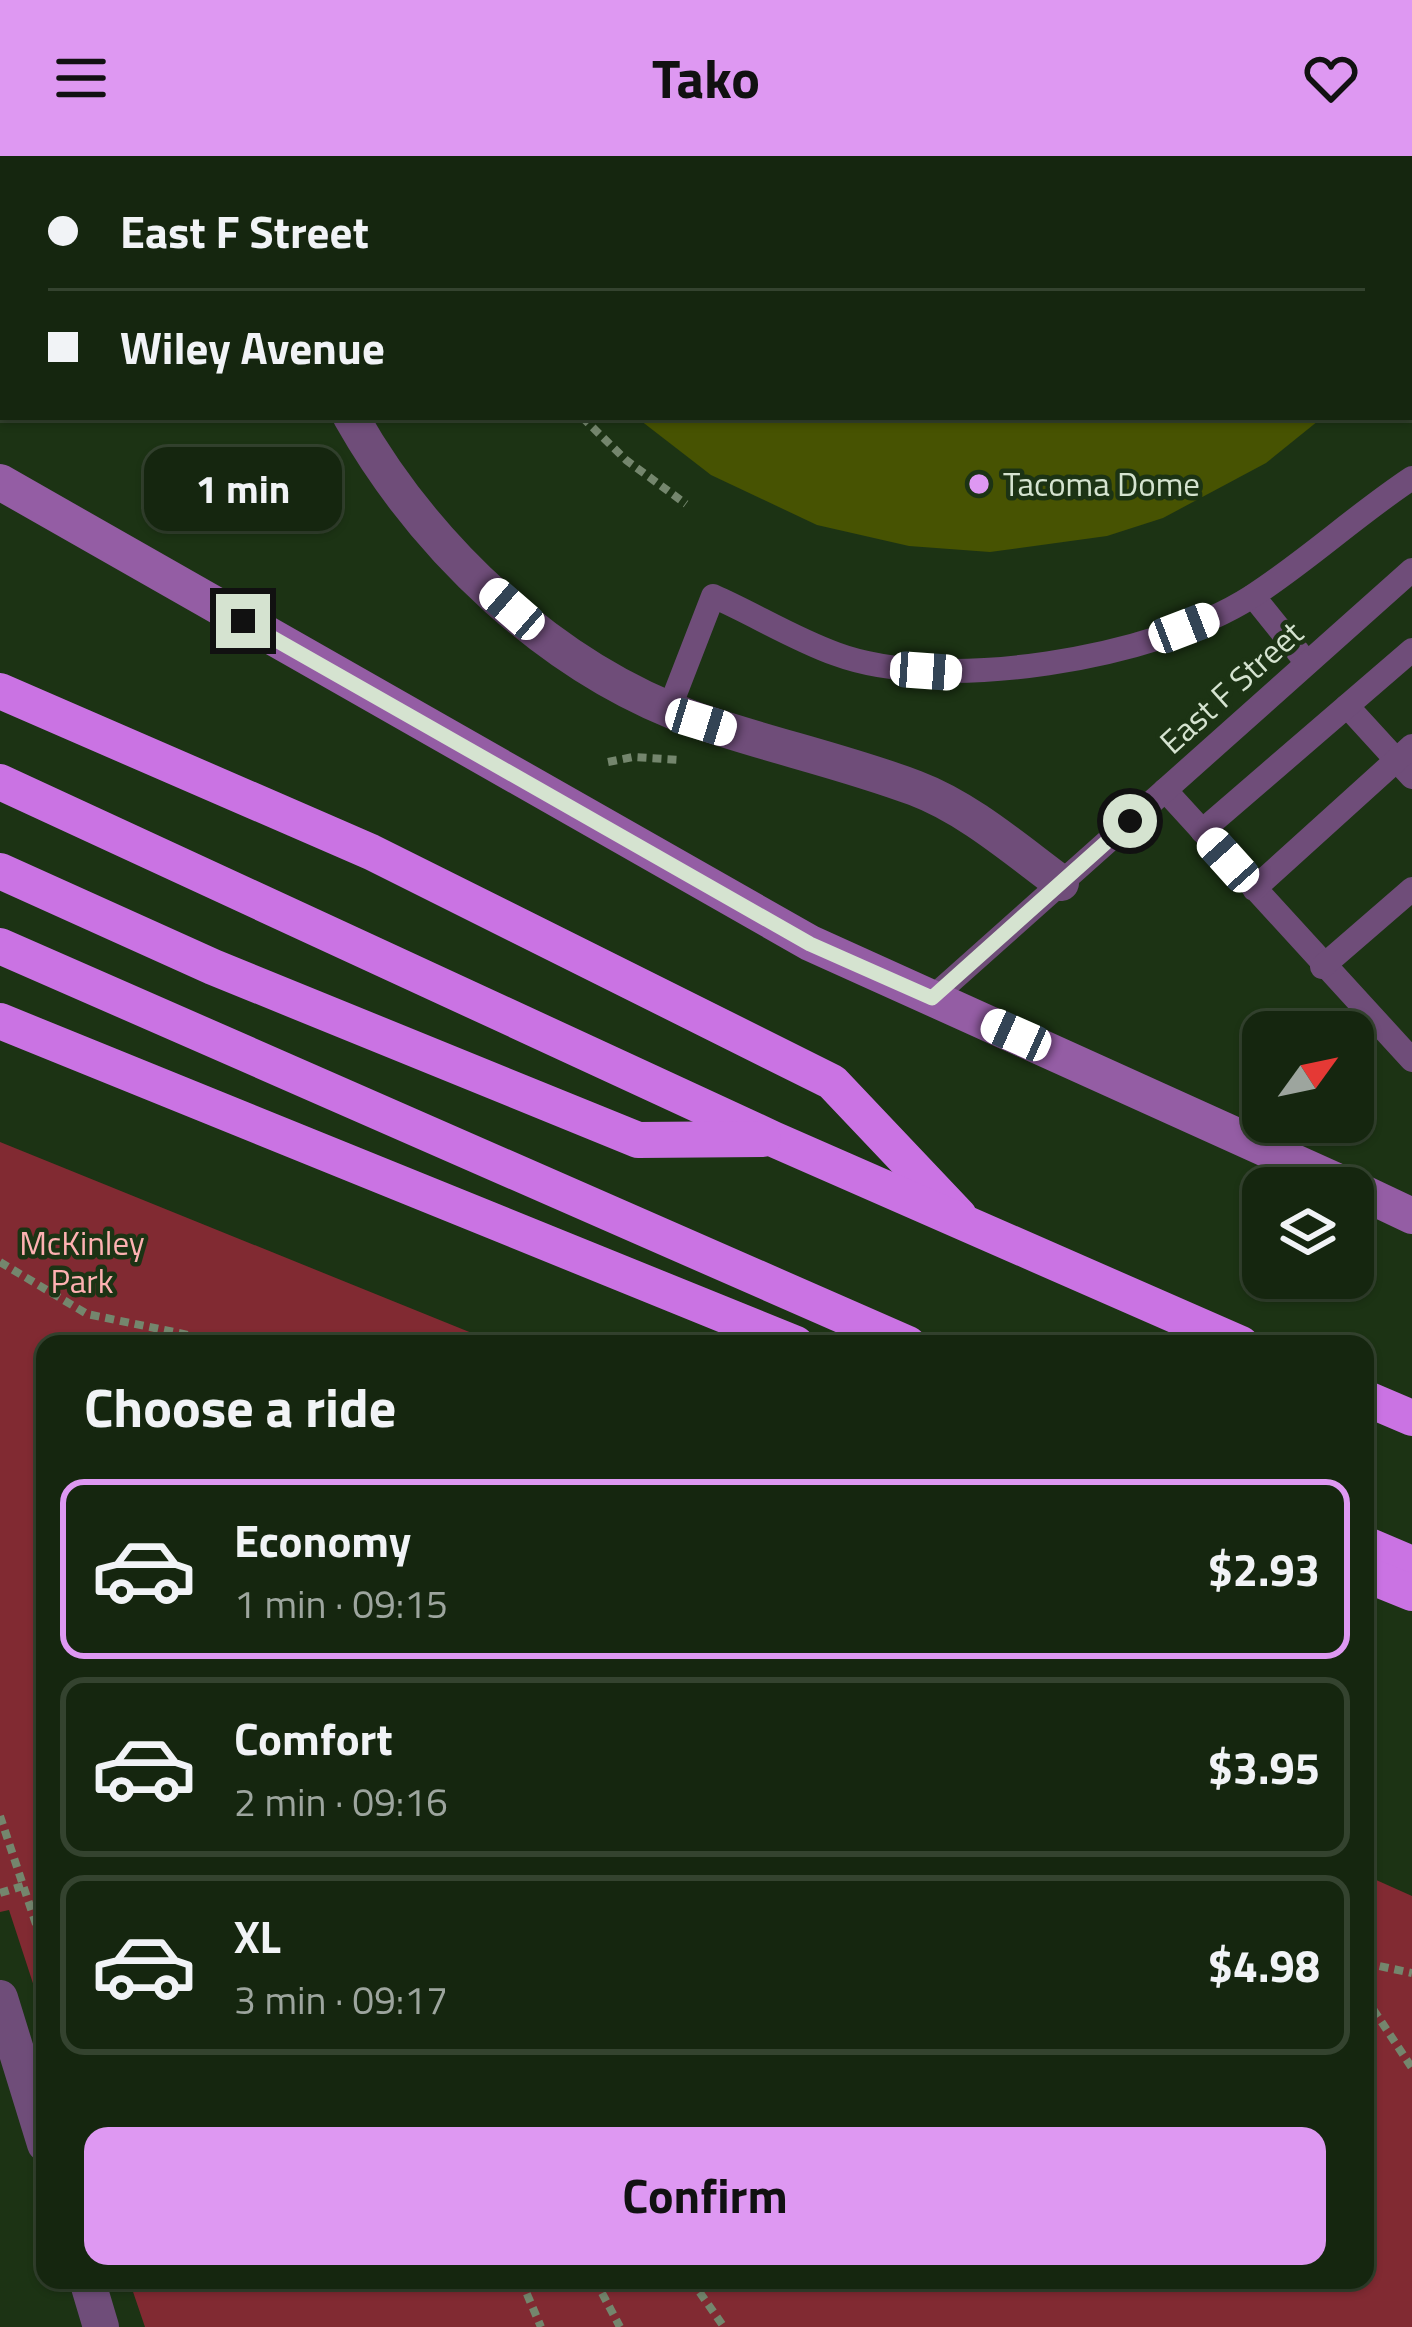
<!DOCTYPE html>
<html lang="en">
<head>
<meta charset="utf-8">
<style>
  :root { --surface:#15260f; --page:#1e2e18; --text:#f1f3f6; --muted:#9da59e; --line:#34432f; --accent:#de98f2 }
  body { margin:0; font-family:"Titillium Web",sans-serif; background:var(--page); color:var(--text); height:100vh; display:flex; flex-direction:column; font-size:45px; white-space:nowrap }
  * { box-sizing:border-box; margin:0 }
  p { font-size:39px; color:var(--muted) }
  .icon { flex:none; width:66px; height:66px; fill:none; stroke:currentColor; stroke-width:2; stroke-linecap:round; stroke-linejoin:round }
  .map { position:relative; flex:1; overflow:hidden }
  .drawer { position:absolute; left:36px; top:1179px; width:1338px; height:954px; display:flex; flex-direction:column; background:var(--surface); border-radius:24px; box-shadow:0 3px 9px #0004,0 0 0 3px var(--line) }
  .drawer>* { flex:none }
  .hud { position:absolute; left:0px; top:0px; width:1413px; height:264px; box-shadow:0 3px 9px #0004,0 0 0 3px var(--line); display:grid; align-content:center; height:264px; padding:0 48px; background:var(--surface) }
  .needle { width:78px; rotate:57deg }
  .controls { position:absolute; left:1242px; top:855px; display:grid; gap:24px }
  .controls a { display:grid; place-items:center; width:132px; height:132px; border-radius:24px; background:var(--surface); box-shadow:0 3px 9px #0004,0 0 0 3px var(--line); font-size:60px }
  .end { position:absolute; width:54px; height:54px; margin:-27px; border:15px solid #d5e3d0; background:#111; box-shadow:0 0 0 6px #111 }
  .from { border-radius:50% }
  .bubble { position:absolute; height:84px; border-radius:24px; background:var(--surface); box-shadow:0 3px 9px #0004,0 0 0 3px var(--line); font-size:39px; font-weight:700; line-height:84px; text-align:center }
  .car { position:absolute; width:36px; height:72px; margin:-36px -18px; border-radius:15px; box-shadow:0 0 9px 3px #0007; background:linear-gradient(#fff 24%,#345 0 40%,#fff 0 76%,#345 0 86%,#fff 0) }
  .hud b { display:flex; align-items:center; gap:42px; height:114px; font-size:45px }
  .hud b+b { border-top:3px solid var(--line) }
  .hud i { width:30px; height:30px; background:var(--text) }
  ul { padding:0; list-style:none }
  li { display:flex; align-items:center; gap:36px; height:180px; margin:0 24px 18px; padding:0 24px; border:6px solid var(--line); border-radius:24px }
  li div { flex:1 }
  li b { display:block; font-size:45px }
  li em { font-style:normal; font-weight:700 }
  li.on { border-color:var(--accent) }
  li>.icon { width:108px; height:108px; stroke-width:1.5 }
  h2 { padding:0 48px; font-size:54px; line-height:144px }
  .cta { display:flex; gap:24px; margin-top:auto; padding:24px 48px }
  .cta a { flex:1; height:138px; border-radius:24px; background:var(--accent); color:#111; font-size:48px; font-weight:700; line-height:138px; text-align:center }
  header { display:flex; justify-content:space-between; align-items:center; height:156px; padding:0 48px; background:var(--accent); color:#111; font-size:54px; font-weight:700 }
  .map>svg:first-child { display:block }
</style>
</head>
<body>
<header><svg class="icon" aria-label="menu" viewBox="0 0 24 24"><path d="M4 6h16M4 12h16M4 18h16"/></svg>Tako<svg class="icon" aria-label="heart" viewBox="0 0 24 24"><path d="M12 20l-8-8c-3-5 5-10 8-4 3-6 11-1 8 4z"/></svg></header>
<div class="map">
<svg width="1412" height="2171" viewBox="0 0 1412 2171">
  <rect width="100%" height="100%" fill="#1c3314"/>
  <!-- green -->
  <g fill="#812a32">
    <path d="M0,986L499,1188H45V1864L9,1754L0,1756Z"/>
    <path d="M1365,1719L1412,1740V2171H145L129,2124H1365Z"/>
  </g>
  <!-- building -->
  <path fill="#475302" d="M636,261H1323L1266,307L1163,362L1107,380L990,396L909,390L817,369L711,319Z"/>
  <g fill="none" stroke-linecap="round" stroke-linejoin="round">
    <!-- path -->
    <g stroke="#74866d" stroke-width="8" stroke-dasharray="9 6" stroke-linecap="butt">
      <path d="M582,261L626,304L686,348"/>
      <path d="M608,606L633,601L681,604"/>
      <path d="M0,1106L87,1158L232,1188"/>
      <path d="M0,1660L41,1783"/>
      <path d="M0,1737L23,1730"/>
      <path d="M1365,1807L1412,1817"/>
      <path d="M1365,1841L1412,1912"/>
      <path d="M521,2124L541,2171"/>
      <path d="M595,2124L620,2171"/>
      <path d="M691,2124L724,2171"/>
    </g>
    <!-- lane -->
    <g stroke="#6f4d79" stroke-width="24">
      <path d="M1253,440L1307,507"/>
      <path d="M1347,550L1412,621"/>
      <path d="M670,551L713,440C754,458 794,483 836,498C943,538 1156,502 1251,441C1307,405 1356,359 1412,322"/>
      <path d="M1165,634L1412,904"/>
      <path d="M1202,675L1412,494"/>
      <path d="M1254,733L1412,590"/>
      <path d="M1322,811L1412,733"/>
      <path d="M932,842L1412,414"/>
    </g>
    <!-- street -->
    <g stroke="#6f4d79" stroke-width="36">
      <path d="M253,0L254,3"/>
      <path d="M351,261C425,392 552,513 696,564C768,589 843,605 915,632C968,652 1015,693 1061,727"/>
      <path d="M0,1842L45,1988"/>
      <path d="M87,2124L101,2171"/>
    </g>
    <!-- secondary -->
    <g stroke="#945da4" stroke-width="36">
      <path d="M0,326L810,787L1352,1032"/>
      <path d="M1353,1032L1412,1060"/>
    </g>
    <!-- highway -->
    <g stroke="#ca73e3" stroke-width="36">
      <path d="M0,535L371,696L832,926L959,1060"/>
      <path d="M0,626L773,983L1241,1188"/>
      <path d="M0,715L213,811L638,984L763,983"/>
      <path d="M0,790L908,1188"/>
      <path d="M0,865L796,1188"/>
      <path d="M1365,1242L1412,1262"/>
      <path d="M1365,1388L1412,1408"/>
      <path d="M1365,1418L1412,1437"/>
    </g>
  </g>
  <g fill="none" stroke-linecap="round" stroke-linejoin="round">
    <!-- route -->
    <path stroke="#d5e3d0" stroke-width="15" d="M243,465L810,788L932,842L1130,665"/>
  </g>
  <!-- markers -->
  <circle fill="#de98f2" stroke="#1c3314" stroke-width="4.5" cx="979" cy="328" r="12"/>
  <g text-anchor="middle" stroke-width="9" stroke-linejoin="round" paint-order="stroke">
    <!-- poi labels -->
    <g font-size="33" fill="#d5e3d0" stroke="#1c3314" text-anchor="start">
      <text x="1003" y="340">Tacoma Dome</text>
    </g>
    <!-- street labels -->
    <g font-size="33" fill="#d5e3d0" stroke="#1c3314">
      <text transform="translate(1231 531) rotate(-42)" y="12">East F Street</text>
    </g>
    <!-- park labels -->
    <g font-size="33" fill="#feb1b2" stroke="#1c3314">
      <text x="82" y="1099">McKinley<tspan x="82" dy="38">Park</tspan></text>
    </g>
  </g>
</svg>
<div class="controls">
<a><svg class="needle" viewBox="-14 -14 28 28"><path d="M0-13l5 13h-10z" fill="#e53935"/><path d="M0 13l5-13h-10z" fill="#9da59e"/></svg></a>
<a><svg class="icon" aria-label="layers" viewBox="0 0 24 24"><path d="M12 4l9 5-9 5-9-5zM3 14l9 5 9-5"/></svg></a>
</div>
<i class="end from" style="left:1130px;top:665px"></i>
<i class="end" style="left:243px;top:465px"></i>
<div class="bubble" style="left:144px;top:291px;width:198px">1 min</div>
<i class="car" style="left:512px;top:453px;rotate:311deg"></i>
<i class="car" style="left:1184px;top:472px;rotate:69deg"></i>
<i class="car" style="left:926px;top:515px;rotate:94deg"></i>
<i class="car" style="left:701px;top:566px;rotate:107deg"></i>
<i class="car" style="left:1228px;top:704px;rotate:318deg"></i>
<i class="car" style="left:1016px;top:879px;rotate:294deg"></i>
<div class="hud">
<b><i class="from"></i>East F Street</b>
<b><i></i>Wiley Avenue</b>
</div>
<section class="drawer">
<h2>Choose a ride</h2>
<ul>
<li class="on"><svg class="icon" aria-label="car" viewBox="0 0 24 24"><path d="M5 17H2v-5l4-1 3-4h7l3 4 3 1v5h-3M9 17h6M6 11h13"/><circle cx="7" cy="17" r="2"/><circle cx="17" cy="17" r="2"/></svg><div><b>Economy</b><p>1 min · 09:15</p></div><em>$2.93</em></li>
<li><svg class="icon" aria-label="car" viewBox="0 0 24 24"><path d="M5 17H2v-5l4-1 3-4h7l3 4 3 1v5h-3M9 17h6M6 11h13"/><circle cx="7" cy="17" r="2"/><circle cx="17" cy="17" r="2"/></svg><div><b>Comfort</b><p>2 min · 09:16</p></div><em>$3.95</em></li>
<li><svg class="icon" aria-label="car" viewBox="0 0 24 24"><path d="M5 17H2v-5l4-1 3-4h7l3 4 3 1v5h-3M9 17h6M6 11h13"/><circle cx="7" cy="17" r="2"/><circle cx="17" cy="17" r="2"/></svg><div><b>XL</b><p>3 min · 09:17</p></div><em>$4.98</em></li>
</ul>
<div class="cta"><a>Confirm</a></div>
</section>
</div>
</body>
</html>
